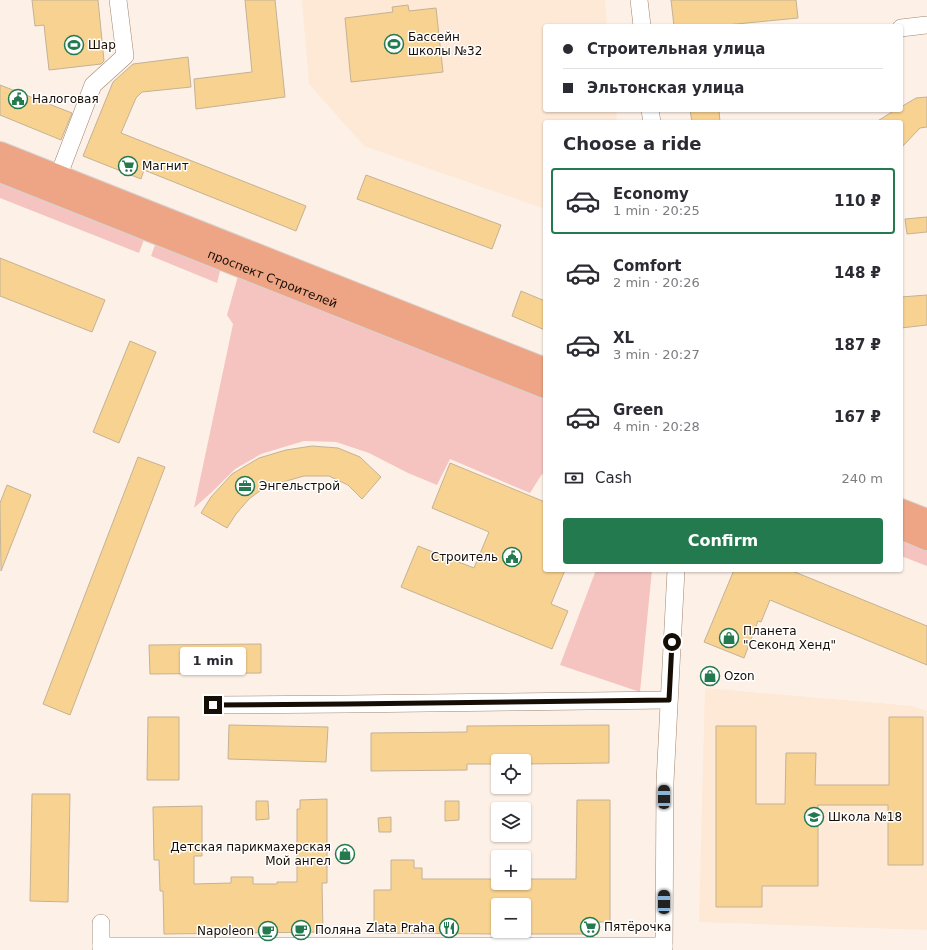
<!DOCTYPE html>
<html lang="en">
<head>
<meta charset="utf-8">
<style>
  :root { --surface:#fff; --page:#f2f2f3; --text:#2b2b33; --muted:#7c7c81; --line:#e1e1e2; --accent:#237a4e }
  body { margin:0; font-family:"DejaVu Sans",sans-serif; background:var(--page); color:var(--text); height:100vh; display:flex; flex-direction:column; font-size:15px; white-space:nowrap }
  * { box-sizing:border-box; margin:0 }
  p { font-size:13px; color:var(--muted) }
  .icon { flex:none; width:22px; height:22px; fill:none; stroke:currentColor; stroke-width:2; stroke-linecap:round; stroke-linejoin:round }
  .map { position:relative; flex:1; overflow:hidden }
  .panel { position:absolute; left:543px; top:120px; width:360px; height:452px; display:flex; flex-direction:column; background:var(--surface); border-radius:4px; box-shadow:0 1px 3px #0004 }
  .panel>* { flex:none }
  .top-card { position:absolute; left:543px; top:24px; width:360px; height:88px; border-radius:4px; box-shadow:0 1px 3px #0004; display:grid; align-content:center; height:88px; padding:0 20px; background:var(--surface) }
  .controls { position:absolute; left:491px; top:754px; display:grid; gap:8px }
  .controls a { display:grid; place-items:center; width:40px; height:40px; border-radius:4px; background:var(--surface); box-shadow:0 1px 3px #0004; font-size:20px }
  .end { position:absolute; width:18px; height:18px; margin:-9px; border:5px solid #160d05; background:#fff; box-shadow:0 0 0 2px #fff }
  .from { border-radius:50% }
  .bubble { position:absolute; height:28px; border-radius:4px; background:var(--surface); box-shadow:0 1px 3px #0004; font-size:13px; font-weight:700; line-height:28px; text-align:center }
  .car { position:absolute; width:12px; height:24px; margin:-12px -6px; border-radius:5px; box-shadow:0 0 3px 1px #0007; background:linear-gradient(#222 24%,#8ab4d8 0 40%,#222 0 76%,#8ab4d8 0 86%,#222 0) }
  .top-card b { display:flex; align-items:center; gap:14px; height:38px; font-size:15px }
  .top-card b+b { border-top:1px solid var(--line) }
  .top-card i { width:10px; height:10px; background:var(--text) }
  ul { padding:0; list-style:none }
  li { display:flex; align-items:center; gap:12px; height:66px; margin:0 8px 6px; padding:0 12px; border:2px solid transparent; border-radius:4px }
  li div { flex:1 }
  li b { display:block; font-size:15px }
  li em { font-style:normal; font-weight:700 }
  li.active { border-color:var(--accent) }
  li>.icon { width:36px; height:36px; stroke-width:1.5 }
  h2 { padding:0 20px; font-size:18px; line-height:48px }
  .pay { display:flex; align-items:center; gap:10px; height:44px; padding:0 20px; font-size:15px }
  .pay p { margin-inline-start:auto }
  .cta { display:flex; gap:8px; margin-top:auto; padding:8px 20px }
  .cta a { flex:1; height:46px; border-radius:4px; background:var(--accent); color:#fff; font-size:16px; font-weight:700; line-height:46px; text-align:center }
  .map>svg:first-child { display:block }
</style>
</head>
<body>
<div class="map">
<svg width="927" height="950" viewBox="0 0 927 950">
  <rect width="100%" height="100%" fill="#fdf1e7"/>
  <!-- built -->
  <g fill="#fee8d6">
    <path d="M302,0H605L607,26H545V110H616L617,122H545V209L364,146L309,84Z"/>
    <path d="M705,688L912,706L927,711V930L699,922Z"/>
  </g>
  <!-- green -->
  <g fill="#f6c4c0">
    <path d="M0,179L145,237L139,253L0,198Z"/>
    <path d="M156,242L221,267L217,283L151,256Z"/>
    <path d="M238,276L545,396V476L542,474L530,493L450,459L437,485L408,473L369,453L336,442L304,441L261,454L235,469L213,491L194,508L233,324L227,315Z"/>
    <path d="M901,536L927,546V566L901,556Z"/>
    <path d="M596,570H652L640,692L560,665Z"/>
  </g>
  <!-- building -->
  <g fill="#f8d290" stroke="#c4b295">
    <path d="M32,0H98L104,61L101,64L49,70L44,25L35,26Z"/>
    <path d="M245,0H275L285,97L196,109L194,79L252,72Z"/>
    <path d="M671,0H796L798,18L716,26H674Z"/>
    <path d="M408,5L409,11L436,8L443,72L351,82L345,18L393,12L392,7Z"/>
    <path d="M188,57L191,87L142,92L136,98L121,133L306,206L296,231L144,170L141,179L83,156L113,82L133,64Z"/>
    <path d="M0,85L72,113L61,140L0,115Z"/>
    <path d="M927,97V127L920,128L901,148V122H876L895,110H901V107L916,98Z"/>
    <path d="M690,110H719L720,122H692Z"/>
    <path d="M366,175L501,225L492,249L357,199Z"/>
    <path d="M927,217V232L907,234L905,219Z"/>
    <path d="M0,258L105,300L92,332L0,296Z"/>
    <path d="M521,291L545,301V330L512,316Z"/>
    <path d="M927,295V325L901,328V297Z"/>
    <path d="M130,341L156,352L119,443L93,432Z"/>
    <path d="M312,446L338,448L360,457L381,477L362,499L348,485L329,476H304L265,487L249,499L236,514L227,528L201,513L211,497L232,474L259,458L286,450Z"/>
    <path d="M138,457L165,467L70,715L43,704Z"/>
    <path d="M450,463L545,502V570H565L551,604L568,611L552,649L401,587L418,546L474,568L489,532L432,508Z"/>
    <path d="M7,485L31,495L1,571L0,503Z"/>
    <path d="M734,570H790L927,626V665L770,600L761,622L758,621L744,658L704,642Z"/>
    <path d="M261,644V673L150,674L149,645Z"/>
    <path d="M148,717H179V780H147Z"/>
    <path d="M889,717H923V865H888V805H818V886H762V907H716V726H756V804H785L786,753H816L815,785H889Z"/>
    <path d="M229,725L328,727L326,762L228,759Z"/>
    <path d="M609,725V763L524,764V761H498V764H467V770L371,771V733L467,732V726Z"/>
    <path d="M32,794H70L68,902L30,901Z"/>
    <path d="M327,799V883H322L323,932L164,934L163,891H160L159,860H154L153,807L202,806V856H194V884L231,883V877H253V884H277V882H297V809H300V800Z"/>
    <path d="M577,800H610V922H598V934H524V905H498V934L374,933V890H391V860H414V868H422V879H498V883H524V879H576Z"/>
    <path d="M256,801H268L269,819L256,820Z"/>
    <path d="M445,801H459V820L445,821Z"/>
    <path d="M391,817V832H379L378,818Z"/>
  </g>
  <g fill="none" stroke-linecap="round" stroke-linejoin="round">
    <defs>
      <g id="street">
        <path d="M639,0L642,26"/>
        <path d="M901,28L927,25"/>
        <path d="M650,110L652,122"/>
        <path d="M58,177L93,85L125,56L118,0"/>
        <path d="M213,705L347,704L669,700"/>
        <path d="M101,946H664"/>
        <path d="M101,950V923"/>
        <path d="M664,950L665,782L676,570"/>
      </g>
      <g id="primary">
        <path d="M0,153L545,369"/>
        <path id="s1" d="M0,171L545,387"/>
        <path d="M901,510L927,520"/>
        <path d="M901,528L927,539"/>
      </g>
    </defs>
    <!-- street casing -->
    <use href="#street" stroke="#a08570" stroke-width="18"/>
    <!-- primary casing -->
    <use href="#primary" stroke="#d5d3d2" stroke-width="24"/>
    <!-- street -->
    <use href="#street" stroke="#fff" stroke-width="17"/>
    <!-- primary -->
    <use href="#primary" stroke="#eea585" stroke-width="22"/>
  </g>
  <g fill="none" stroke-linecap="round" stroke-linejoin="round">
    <!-- route -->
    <path stroke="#160d05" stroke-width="5" d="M213,705L347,704L669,700L672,642"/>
  </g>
  <!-- icons -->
  <defs>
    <symbol id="stadium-ring" viewBox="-11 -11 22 22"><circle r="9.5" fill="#fff" stroke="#237a4e" stroke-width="1.5"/><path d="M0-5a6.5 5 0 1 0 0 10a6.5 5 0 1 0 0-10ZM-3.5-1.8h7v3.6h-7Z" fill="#237a4e"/></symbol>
    <symbol id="civic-ring" viewBox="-11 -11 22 22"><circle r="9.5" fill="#fff" stroke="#237a4e" stroke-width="1.5"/><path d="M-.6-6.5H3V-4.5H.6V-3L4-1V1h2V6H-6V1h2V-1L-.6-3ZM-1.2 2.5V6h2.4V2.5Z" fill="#237a4e"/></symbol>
    <symbol id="supermarket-ring" viewBox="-11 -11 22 22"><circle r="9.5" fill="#fff" stroke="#237a4e" stroke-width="1.5"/><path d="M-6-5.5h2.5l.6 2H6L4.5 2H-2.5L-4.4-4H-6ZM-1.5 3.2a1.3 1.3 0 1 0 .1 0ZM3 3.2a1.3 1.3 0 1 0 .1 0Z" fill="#237a4e"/></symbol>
    <symbol id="office-ring" viewBox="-11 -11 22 22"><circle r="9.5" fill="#fff" stroke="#237a4e" stroke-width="1.5"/><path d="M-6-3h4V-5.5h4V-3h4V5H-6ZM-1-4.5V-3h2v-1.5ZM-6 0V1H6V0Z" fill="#237a4e"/></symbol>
    <symbol id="shop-ring" viewBox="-11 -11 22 22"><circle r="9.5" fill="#fff" stroke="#237a4e" stroke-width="1.5"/><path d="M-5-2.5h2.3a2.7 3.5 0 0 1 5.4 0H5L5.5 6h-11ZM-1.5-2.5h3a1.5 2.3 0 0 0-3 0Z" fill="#237a4e"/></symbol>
    <symbol id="school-ring" viewBox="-11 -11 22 22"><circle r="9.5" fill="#fff" stroke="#237a4e" stroke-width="1.5"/><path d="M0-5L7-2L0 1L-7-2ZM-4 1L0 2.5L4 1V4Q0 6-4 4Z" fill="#237a4e"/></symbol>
    <symbol id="restaurant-ring" viewBox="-11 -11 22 22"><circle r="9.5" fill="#fff" stroke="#237a4e" stroke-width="1.5"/><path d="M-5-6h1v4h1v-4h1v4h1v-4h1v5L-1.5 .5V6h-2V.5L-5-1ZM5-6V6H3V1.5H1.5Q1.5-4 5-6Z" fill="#237a4e"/></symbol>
    <symbol id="cafe-ring" viewBox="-11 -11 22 22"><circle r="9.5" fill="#fff" stroke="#237a4e" stroke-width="1.5"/><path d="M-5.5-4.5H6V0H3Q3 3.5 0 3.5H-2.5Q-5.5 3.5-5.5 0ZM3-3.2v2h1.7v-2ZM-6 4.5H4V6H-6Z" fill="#237a4e"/></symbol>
  </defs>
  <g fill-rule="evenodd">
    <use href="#stadium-ring" x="383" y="33" width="22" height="22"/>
    <use href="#stadium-ring" x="63" y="34" width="22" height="22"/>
    <use href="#civic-ring" x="7" y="88" width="22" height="22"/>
    <use href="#supermarket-ring" x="117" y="155" width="22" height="22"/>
    <use href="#office-ring" x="234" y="475" width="22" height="22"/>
    <use href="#civic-ring" x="501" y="546" width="22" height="22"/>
    <use href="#shop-ring" x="718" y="627" width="22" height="22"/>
    <use href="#shop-ring" x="699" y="665" width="22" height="22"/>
    <use href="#school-ring" x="803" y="806" width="22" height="22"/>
    <use href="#shop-ring" x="334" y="843" width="22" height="22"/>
    <use href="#supermarket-ring" x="579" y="916" width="22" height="22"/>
    <use href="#restaurant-ring" x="438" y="917" width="22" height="22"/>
    <use href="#cafe-ring" x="290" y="919" width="22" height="22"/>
    <use href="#cafe-ring" x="257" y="920" width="22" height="22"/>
  </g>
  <g text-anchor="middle" stroke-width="3" stroke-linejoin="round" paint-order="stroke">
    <!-- poi labels -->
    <g font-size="12" fill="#160d05" stroke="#fff" text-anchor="start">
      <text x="408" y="41">Бассейн<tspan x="408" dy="14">школы №32</tspan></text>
      <text x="88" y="49">Шар</text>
      <text x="32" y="103">Налоговая</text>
      <text x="142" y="170">Магнит</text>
      <text x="259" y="490">Энгельстрой</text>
      <text x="498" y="561" text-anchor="end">Строитель</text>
      <text x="743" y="635">Планета<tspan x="743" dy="14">"Секонд Хенд"</tspan></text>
      <text x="724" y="680">Ozon</text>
      <text x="828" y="821">Школа №18</text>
      <text x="331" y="851" text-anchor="end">Детская парикмахерская<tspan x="331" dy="14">Мой ангел</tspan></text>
      <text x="604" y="931">Пятёрочка</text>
      <text x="435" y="932" text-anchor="end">Zlata Praha</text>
      <text x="315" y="934">Поляна</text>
      <text x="254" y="935" text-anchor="end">Napoleon</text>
    </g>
    <!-- street labels -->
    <g font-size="12" fill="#160d05" stroke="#fff">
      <text dy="4" stroke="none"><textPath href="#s1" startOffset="293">проспект Строителей</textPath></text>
    </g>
  </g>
</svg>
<div class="controls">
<a><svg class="icon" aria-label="locate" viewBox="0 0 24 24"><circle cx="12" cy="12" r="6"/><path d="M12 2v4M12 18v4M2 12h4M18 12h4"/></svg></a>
<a><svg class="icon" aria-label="layers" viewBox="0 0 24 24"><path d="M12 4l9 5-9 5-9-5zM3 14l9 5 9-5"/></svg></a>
<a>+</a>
<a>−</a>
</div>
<i class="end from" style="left:672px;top:642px"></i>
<i class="end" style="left:213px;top:705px"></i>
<div class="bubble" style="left:180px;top:647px;width:66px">1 min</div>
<i class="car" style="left:664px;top:797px;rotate:0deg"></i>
<i class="car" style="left:664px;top:902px;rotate:0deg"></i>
<div class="top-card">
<b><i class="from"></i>Строительная улица</b>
<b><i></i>Эльтонская улица</b>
</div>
<section class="panel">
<h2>Choose a ride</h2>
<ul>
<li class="active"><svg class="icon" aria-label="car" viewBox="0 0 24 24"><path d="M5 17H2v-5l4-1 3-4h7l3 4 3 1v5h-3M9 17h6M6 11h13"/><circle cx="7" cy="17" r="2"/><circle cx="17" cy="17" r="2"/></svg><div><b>Economy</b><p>1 min · 20:25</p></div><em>110 ₽</em></li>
<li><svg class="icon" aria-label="car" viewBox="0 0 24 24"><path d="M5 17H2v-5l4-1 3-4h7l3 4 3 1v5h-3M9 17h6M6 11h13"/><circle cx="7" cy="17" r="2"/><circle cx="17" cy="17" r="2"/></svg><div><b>Comfort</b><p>2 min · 20:26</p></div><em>148 ₽</em></li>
<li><svg class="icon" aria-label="car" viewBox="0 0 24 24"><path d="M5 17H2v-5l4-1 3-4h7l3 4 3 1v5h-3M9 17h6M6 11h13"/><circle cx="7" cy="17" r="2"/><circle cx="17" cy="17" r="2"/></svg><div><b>XL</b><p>3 min · 20:27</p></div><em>187 ₽</em></li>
<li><svg class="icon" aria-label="car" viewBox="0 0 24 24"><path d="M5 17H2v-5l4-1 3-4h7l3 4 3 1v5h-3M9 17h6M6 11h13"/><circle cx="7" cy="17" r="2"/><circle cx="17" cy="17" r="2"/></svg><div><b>Green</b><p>4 min · 20:28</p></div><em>167 ₽</em></li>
</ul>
<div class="pay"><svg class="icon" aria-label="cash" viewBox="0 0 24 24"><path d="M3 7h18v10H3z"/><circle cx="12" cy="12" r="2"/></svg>Cash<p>240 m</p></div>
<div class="cta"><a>Confirm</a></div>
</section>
</div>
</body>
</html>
